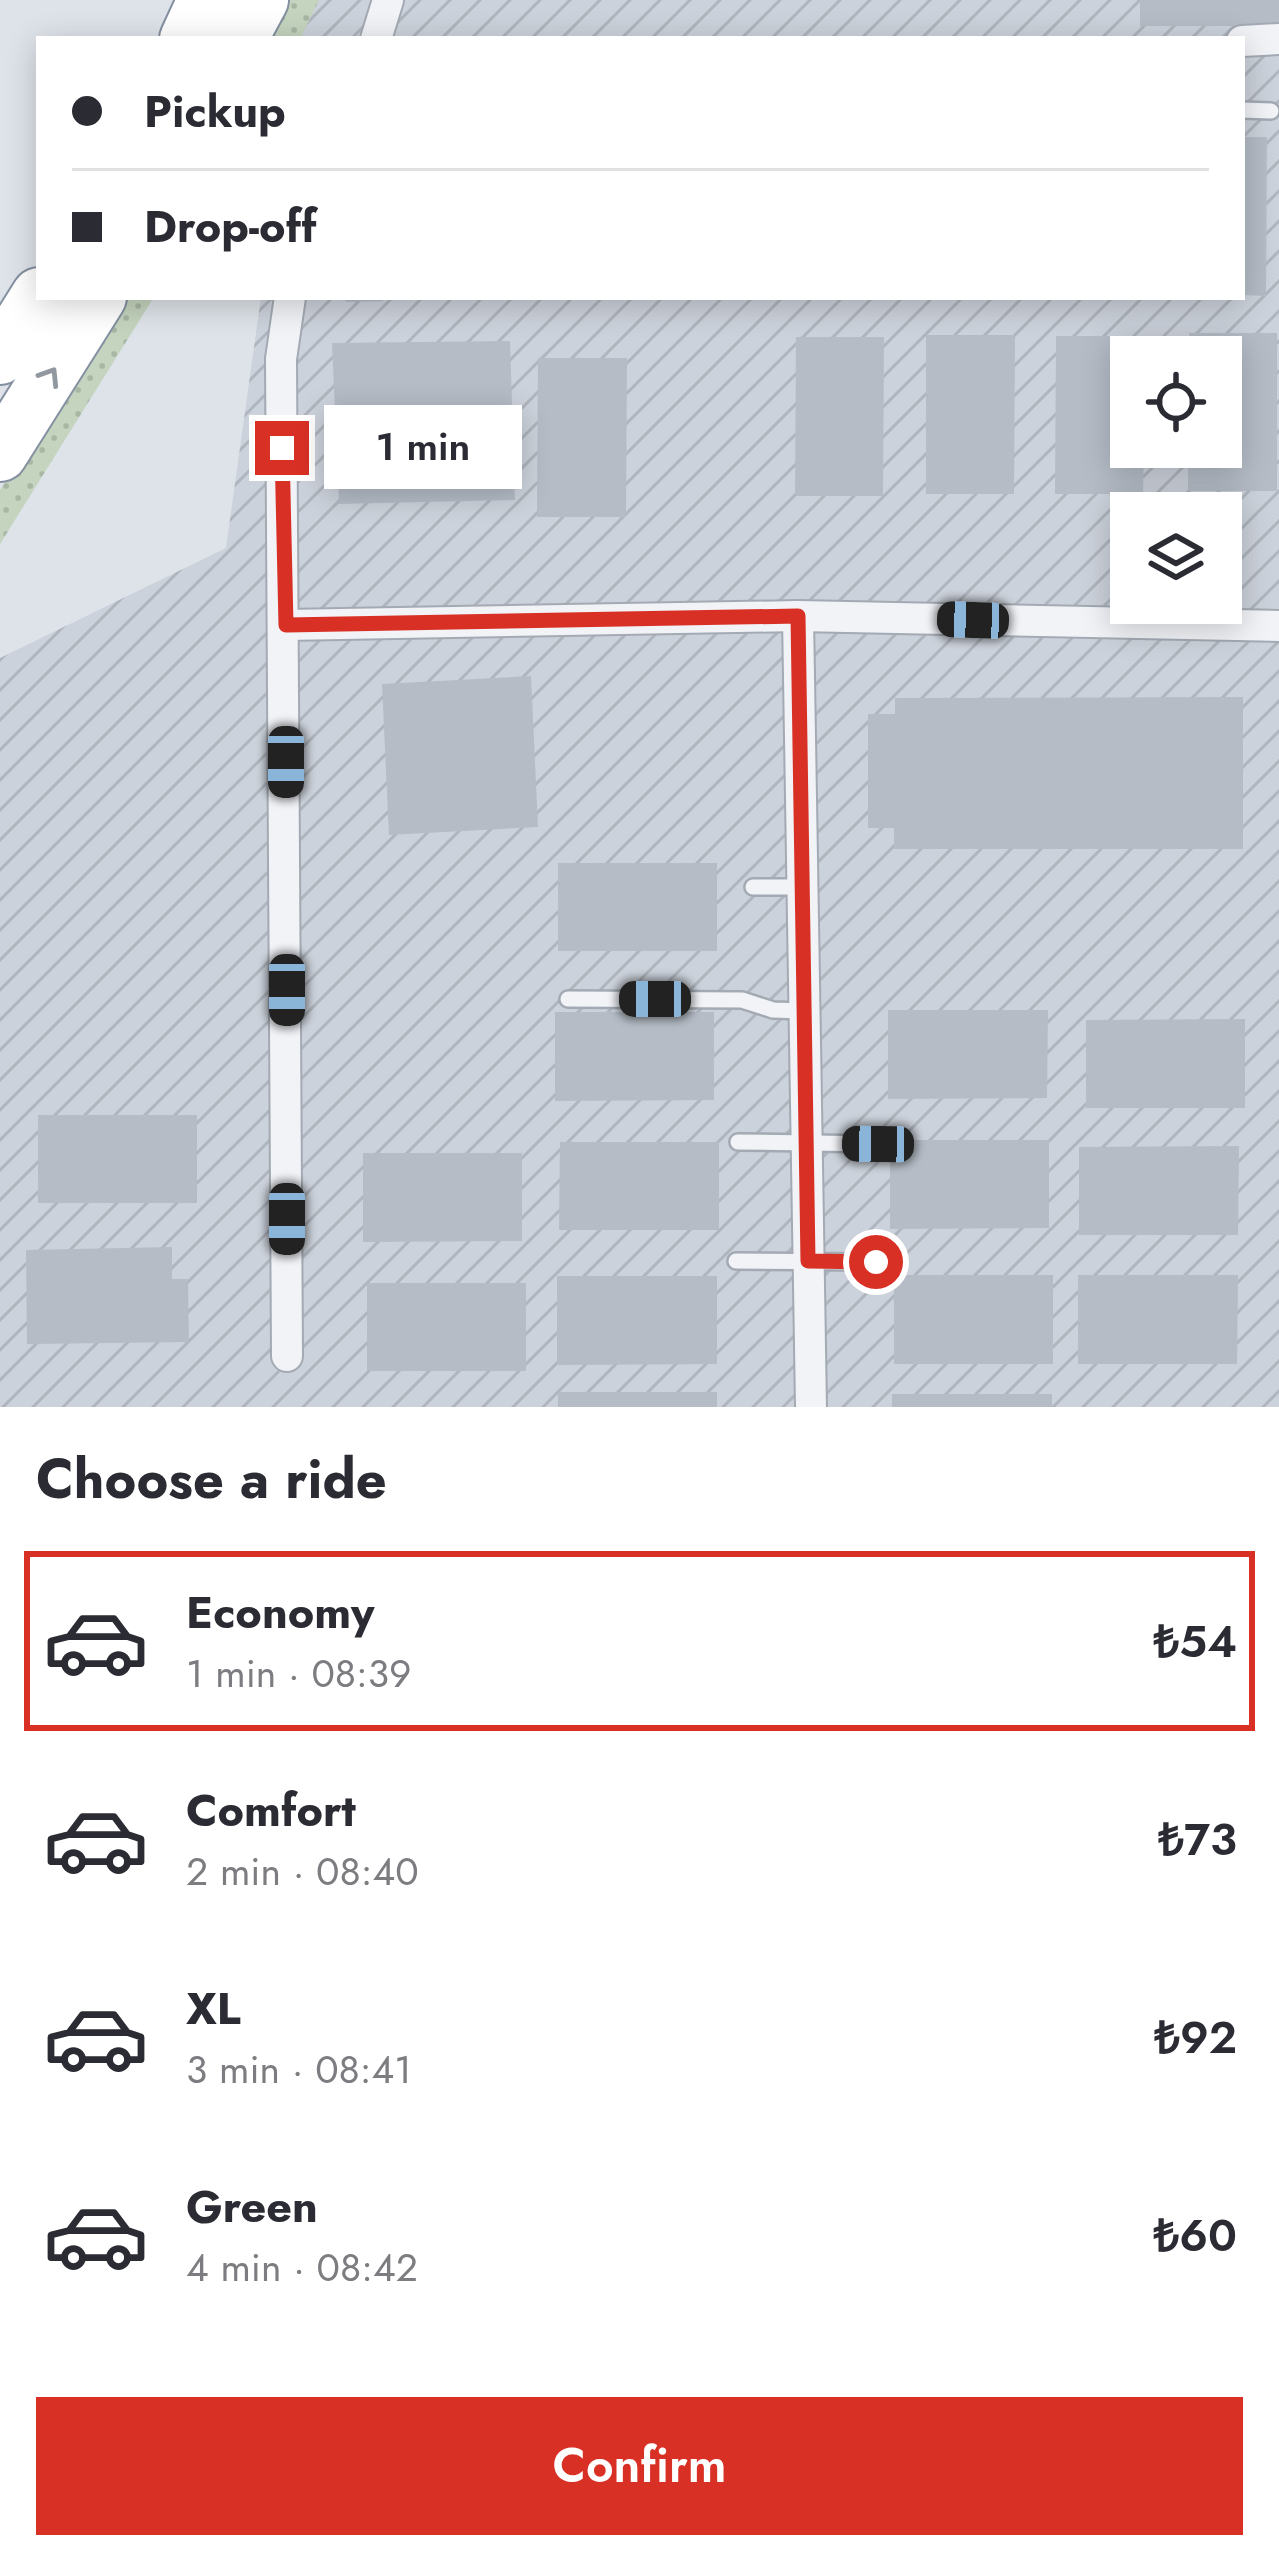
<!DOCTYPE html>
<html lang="en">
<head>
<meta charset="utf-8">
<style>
  :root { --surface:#fff; --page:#f7f7f7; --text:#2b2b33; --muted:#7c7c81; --line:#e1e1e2; --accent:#d93025 }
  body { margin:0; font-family:Jost,sans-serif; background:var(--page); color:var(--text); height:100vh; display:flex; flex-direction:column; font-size:45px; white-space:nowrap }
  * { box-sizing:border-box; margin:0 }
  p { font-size:39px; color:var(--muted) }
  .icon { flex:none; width:66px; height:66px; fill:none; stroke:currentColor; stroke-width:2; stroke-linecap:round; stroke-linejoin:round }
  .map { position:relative; height:1407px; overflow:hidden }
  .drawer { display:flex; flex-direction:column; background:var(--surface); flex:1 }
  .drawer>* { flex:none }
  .banner { position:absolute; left:36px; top:36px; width:1209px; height:264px; border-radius:0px; box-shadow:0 6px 30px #0003; display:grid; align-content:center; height:264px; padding:0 36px; background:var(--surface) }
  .tools { position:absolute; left:1110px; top:336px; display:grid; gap:24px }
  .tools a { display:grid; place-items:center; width:132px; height:132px; border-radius:0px; background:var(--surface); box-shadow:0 6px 30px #0003; font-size:60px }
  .end { position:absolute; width:54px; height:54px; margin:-27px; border:15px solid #d93025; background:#fff; box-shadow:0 0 0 6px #fff }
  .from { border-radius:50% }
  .bubble { position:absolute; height:84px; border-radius:0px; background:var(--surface); box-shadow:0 6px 30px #0003; font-size:39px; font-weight:600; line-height:84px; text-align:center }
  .car { position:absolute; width:36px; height:72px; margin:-36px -18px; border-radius:15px; box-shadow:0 0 9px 3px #0007; background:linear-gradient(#222 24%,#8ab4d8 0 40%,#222 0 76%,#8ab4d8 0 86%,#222 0) }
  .banner b { display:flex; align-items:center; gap:42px; height:114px; font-size:45px }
  .banner b+b { border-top:3px solid var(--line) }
  .banner i { width:30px; height:30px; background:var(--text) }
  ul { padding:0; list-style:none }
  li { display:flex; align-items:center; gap:36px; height:180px; margin:0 24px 18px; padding:0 12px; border:6px solid transparent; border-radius:0px }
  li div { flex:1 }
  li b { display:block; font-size:45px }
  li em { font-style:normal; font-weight:600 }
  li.active { border-color:var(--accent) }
  li>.icon { width:108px; height:108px; stroke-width:1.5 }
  h2 { padding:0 36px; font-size:54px; line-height:144px }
  .action { display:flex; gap:24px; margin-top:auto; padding:24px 36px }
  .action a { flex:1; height:138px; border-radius:0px; background:var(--accent); color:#fff; font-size:48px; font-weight:600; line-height:138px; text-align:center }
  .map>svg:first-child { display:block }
</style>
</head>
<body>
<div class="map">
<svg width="1279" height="1407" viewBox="0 0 1279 1407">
  <defs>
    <pattern id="industrial-furrows" width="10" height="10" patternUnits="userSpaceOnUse" patternTransform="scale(3)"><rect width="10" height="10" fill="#ccd2db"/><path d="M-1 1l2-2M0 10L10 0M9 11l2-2" fill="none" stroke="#afb5bd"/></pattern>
    <pattern id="grass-dots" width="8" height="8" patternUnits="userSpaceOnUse" patternTransform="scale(3)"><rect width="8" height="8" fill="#c4d4be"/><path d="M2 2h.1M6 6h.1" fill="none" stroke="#a8b6a4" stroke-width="1.8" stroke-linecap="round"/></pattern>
  </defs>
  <rect width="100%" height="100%" fill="#dee3e9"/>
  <!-- industrial -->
  <path fill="url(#industrial-furrows)" fill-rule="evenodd" d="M313,0H1279V1407H0V658L226,548L261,297H1242V39H297ZM1131,357H1221V447H1131ZM1131,513H1221V603H1131Z"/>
  <!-- grass -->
  <g fill="url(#grass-dots)">
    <path d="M284,0H319L300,39H263Z"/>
    <path d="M124,297H154L0,544V490Z"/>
  </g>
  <!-- building -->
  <g fill="#b5bcc6">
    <rect x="1140" y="0" width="139" height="26"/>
    <path d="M1242,137H1267L1266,296L1242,295Z"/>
    <path d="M347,297H382V301L345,302Z"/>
    <path d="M1189,333H1277V491H1188V447H1221V357H1189Z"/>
    <path d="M926,335H1015L1014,494H926Z"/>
    <path d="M1056,336H1144V357H1131V447H1144L1143,494H1055Z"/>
    <path d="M796,337H884L883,496H795Z"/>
    <path d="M510,341L515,500L339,504L332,343Z"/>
    <path d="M538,358H627L626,517H537Z"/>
    <path d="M531,676L538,827L389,835L382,684Z"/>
    <path d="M1243,697V849H894V828H868V714H895V698Z"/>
    <rect x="558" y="863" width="159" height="88"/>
    <path d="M888,1010H1048L1047,1098L888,1099Z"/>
    <path d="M555,1012H714V1100L555,1101Z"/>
    <path d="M1245,1019V1108H1086V1020Z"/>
    <rect x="38" y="1115" width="159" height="88"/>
    <path d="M890,1140H1049V1228L890,1229Z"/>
    <path d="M560,1142H719V1230H559Z"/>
    <path d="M1239,1146L1238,1235H1079V1147Z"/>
    <path d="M363,1153H522V1241L363,1242Z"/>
    <path d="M172,1247V1279H188L189,1342L27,1344L26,1250Z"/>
    <rect x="894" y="1275" width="159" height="89"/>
    <path d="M1078,1275H1238L1237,1364H1078Z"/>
    <path d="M557,1276H717V1364L557,1365Z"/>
    <rect x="367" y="1283" width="159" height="88"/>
    <rect x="558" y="1392" width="159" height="15"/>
    <rect x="892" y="1394" width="160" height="13"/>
  </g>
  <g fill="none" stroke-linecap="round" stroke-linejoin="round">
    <defs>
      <g id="lane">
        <path d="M1242,110L1271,111"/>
        <path d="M753,887H802"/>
        <path d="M568,999L742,1000L773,1010L804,1011"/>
        <path d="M738,1142L878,1144"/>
        <path d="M736,1261L876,1262"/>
      </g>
      <g id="street">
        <path d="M376,39L388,0"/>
        <path d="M1242,41L1279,39"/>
        <path d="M798,616L811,1407"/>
        <path d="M286,625L798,616L1279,626"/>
        <path d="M287,1356L281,359L290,297"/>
      </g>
      <g id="highway">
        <path d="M187,39L205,0"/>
        <path d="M240,39L261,0"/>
        <path d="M0,357L39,295"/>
        <path d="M0,454L99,297"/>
      </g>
    </defs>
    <!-- lane casing -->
    <use href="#lane" stroke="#a3aab3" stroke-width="20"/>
    <!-- street casing -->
    <use href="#street" stroke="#a3aab3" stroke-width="34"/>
    <!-- highway casing -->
    <use href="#highway" stroke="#8490a1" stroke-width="58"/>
    <!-- lane -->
    <use href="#lane" stroke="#f1f3f7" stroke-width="15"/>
    <!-- street -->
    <use href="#street" stroke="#f1f3f7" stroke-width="30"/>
    <!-- highway -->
    <use href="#highway" stroke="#fff" stroke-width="54"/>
  </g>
  <!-- one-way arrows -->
  <defs><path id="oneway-chevron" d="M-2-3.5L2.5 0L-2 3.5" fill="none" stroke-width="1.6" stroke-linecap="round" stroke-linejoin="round" transform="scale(3)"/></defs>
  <use stroke="#9298a0" href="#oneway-chevron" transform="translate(50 376) rotate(-58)"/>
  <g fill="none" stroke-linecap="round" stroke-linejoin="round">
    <!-- route -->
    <path stroke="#d93025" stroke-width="15" d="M282,448L286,625L798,616L808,1261L876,1262"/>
  </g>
</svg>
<div class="tools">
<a><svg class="icon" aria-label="locate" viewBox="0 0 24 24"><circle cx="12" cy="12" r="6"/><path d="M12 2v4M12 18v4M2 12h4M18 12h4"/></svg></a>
<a><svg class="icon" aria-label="layers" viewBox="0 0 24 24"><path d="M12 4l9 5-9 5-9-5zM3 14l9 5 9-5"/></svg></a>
</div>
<i class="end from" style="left:876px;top:1262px"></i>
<i class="end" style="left:282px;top:448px"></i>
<div class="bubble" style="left:324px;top:405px;width:198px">1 min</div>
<i class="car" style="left:973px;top:620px;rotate:272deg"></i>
<i class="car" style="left:286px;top:762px;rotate:180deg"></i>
<i class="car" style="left:287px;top:990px;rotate:180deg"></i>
<i class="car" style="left:655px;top:999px;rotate:270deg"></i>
<i class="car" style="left:878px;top:1144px;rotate:271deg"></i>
<i class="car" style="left:287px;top:1219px;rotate:180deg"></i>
<div class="banner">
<b><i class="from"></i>Pickup</b>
<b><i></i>Drop-off</b>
</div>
</div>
<section class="drawer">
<h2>Choose a ride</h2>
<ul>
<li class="active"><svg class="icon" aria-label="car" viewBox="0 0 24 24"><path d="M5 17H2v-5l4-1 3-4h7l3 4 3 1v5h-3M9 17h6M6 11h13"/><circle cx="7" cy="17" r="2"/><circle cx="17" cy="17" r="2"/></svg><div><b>Economy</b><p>1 min · 08:39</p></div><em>₺54</em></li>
<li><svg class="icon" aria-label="car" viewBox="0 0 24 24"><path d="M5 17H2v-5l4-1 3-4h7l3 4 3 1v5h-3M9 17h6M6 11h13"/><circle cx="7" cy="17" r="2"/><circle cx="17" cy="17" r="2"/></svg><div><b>Comfort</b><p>2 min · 08:40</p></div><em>₺73</em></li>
<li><svg class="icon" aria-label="car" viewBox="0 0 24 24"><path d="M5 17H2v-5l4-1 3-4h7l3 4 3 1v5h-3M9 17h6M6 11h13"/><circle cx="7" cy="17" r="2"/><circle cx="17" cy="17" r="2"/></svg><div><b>XL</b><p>3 min · 08:41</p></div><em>₺92</em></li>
<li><svg class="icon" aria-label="car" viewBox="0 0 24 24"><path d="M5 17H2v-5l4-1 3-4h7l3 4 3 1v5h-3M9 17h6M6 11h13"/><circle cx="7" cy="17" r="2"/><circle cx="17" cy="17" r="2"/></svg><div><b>Green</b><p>4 min · 08:42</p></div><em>₺60</em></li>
</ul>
<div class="action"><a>Confirm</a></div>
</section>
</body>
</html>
